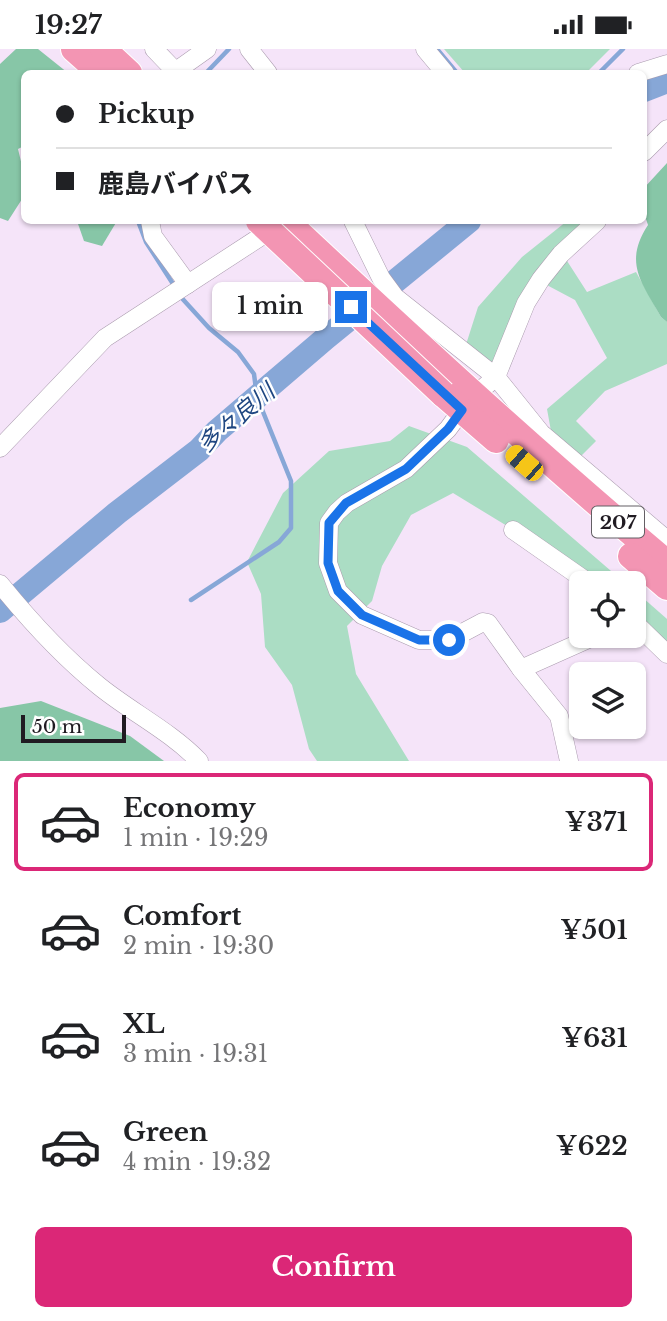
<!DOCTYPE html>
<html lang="en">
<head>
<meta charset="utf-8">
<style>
  :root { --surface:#fff; --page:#f6f6f6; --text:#202124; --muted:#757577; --line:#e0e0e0; --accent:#db2777 }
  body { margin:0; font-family:"Libre Baskerville","Noto Sans JP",serif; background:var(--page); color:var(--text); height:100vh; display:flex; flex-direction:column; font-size:26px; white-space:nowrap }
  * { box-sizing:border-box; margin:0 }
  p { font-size:23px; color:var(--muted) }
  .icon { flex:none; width:38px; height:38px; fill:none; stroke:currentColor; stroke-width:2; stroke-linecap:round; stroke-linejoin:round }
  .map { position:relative; height:712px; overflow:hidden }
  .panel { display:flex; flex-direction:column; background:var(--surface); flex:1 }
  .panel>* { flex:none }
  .banner { position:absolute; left:21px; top:21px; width:626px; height:154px; border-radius:10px; box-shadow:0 2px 5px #0004; display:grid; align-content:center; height:154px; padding:0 35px; background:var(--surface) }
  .buttons { position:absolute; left:569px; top:522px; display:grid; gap:14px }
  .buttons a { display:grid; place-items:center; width:77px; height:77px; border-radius:10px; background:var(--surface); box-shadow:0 2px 5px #0004; font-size:35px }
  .scale { position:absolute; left:21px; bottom:18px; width:105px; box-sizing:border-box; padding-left:7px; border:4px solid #201b22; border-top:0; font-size:19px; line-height:24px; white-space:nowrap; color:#201b22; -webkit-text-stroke:5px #fff; paint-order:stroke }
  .end { position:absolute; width:32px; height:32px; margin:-16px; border:9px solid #1a73e8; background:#fff; box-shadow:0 0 0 4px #fff }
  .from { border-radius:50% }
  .bubble { position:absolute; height:49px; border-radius:10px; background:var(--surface); box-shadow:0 2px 5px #0004; font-size:23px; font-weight:600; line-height:49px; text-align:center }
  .car { position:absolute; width:21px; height:42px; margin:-21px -10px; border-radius:9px; box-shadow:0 0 5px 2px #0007; background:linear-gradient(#f5c518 24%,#345 0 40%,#f5c518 0 76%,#345 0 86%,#f5c518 0) }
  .banner b { display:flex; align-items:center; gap:24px; height:66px; font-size:26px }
  .banner b+b { border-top:2px solid var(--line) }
  .banner i { width:18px; height:18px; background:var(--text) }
  ul { padding:12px 0 0; list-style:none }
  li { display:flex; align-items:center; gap:21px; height:98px; margin:0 14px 10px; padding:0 21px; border:4px solid transparent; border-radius:10px }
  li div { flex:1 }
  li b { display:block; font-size:26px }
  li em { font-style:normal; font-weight:600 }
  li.selected { border-color:var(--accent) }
  li>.icon { width:63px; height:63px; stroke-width:1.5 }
  .primary-button { display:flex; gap:14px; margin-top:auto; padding:14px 35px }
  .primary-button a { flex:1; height:80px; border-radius:10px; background:var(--accent); color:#fff; font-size:28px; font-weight:600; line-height:80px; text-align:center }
  .status { display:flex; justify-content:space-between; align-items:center; height:49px; padding:0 35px; background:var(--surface); direction:ltr }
  .status svg { height:19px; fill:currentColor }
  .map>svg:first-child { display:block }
</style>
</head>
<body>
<div class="status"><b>19:27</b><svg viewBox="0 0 49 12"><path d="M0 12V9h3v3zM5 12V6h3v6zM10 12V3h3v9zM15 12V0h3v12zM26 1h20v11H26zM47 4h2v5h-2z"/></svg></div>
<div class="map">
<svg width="667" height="712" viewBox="0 0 667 712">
  <rect width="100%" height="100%" fill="#f5e4f9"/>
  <!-- green -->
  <g fill="#abddc4">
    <path d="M444,0H610L586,24H465Z"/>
    <path d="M567,172H592L560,201L587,243L636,223L661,268L667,273V315L605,342L576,372L596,392L581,407L551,382L547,360L607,309L575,251L543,234L508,306L482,326L462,308L478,258L522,208Z"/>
    <path d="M409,377L467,398L625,534H585L561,510L453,444L411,466L382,517L372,552L347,577L356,625L409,712H317L309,700L292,636L265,598L261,545L247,513L283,444L329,402L390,392Z"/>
    <path d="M634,541L667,570V613L634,580Z"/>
  </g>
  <!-- forest -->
  <g fill="#87c6a7">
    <path d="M16,0H38L68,24H24V97L18,100L24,125V147L8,172L0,169V15Z"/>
    <path d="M667,114V273L661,268C642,234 623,214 648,176L644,164V139Z"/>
    <path d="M77,172H117L102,197L84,192Z"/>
    <path d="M41,652L130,687L164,712H0V659Z"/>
  </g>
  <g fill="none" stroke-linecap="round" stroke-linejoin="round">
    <!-- stream -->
    <g stroke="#87a7d7" stroke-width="4.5">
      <path d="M437,0L457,24"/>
      <path d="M206,24L229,0"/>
      <path d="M599,24L623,0"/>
      <path d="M138,172L146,193L175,238"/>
      <path d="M179,246L209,279L238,303L254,325L257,348L291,432V479L279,493L191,551"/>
    </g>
    <!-- river -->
    <g stroke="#87a7d7" stroke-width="24">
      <path d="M644,41L667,32"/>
      <path d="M0,562L117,464L199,401L217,382L327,288L469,172"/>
    </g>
    <defs>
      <g id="minor">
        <path d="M154,0L177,24"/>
        <path d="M249,0L268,24"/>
        <path d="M425,0L445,24"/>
        <path d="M176,22L207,0"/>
        <path d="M638,24L667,15"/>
        <path d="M644,103L667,80"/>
        <path d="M150,172L153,187L188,235"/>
        <path d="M353,172L381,229L395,248L496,328L541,384L667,491"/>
        <path d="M474,347L496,328L526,254L541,230L561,205L597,172"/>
        <path d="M462,361L448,380L406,420L347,454L337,463L329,474L328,514L338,542L362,566L419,591H449L483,573L488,574L521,620L559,667L569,712"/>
        <path d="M0,399L105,289L277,177"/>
        <path d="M513,481L589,534"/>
        <path d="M0,535C30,572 62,607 99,637C131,663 170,682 199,712"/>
        <path d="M634,573L667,605"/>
        <path d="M521,620L595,587L622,589L628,586"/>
      </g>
      <g id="highway">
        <path d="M74,0L101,24"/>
        <path d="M103,0L129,24"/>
        <path d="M286,172C411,289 536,404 667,514"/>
        <path d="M443,345L496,391"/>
        <path d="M631,507L667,538"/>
      </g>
    </defs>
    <!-- minor casing -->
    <use href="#minor" stroke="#aa9bae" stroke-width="19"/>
    <!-- highway casing -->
    <use href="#highway" stroke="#fff" stroke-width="28"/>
    <!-- minor -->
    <use href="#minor" stroke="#fff" stroke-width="18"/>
    <!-- highway -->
    <use href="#highway" stroke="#f395b3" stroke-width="26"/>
    <defs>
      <path id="highway-bridge" d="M259,172L443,345"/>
    </defs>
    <!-- highway-bridge casing -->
    <use href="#highway-bridge" stroke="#fff" stroke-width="28" stroke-linecap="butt"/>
    <!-- highway-bridge -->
    <use href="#highway-bridge" stroke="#f395b3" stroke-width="26"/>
  </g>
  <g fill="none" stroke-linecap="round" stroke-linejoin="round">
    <!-- route -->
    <path stroke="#1a73e8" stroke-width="9" d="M351,258L462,361L448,380L406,420L346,454L329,474L328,514L338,542L362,566L419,591H449"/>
  </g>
  <g text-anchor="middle" stroke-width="5" stroke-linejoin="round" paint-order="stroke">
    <!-- shield labels -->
    <rect fill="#fff" stroke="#635f64" stroke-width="2" x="592" y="457.5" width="52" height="31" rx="5"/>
    <g font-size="19" font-weight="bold" fill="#201b22">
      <text x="618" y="480">207</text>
    </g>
    <!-- water labels -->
    <g font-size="23" font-style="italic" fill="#1e4681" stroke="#fff">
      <text transform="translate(236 369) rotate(-40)" y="8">多々良川</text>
    </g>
  </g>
</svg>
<div class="buttons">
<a><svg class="icon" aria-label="locate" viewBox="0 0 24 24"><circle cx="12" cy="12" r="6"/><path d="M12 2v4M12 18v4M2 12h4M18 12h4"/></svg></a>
<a><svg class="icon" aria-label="layers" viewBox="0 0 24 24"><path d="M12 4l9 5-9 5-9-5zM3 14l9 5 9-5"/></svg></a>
</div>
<div class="scale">50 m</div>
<i class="end from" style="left:449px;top:591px"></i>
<i class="end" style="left:351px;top:258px"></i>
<div class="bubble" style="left:212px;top:233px;width:116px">1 min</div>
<i class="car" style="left:524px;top:414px;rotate:311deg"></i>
<div class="banner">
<b><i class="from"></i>Pickup</b>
<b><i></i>鹿島バイパス</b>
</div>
</div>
<section class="panel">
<ul>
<li class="selected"><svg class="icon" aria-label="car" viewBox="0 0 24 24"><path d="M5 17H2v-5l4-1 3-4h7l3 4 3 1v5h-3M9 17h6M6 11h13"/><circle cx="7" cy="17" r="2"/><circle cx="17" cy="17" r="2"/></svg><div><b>Economy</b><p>1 min · 19:29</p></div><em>¥371</em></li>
<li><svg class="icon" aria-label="car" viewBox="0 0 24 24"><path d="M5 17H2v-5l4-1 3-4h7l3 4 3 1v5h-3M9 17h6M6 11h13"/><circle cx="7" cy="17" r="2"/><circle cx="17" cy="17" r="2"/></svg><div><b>Comfort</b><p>2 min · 19:30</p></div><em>¥501</em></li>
<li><svg class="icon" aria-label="car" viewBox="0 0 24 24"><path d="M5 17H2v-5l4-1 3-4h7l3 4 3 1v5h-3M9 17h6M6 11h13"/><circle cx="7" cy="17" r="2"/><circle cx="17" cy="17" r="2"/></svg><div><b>XL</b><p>3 min · 19:31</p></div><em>¥631</em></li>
<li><svg class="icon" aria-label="car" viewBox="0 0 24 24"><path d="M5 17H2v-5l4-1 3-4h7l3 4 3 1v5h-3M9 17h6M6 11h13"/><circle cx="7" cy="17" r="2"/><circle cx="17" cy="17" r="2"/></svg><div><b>Green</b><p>4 min · 19:32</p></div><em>¥622</em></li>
</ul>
<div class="primary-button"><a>Confirm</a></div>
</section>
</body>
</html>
